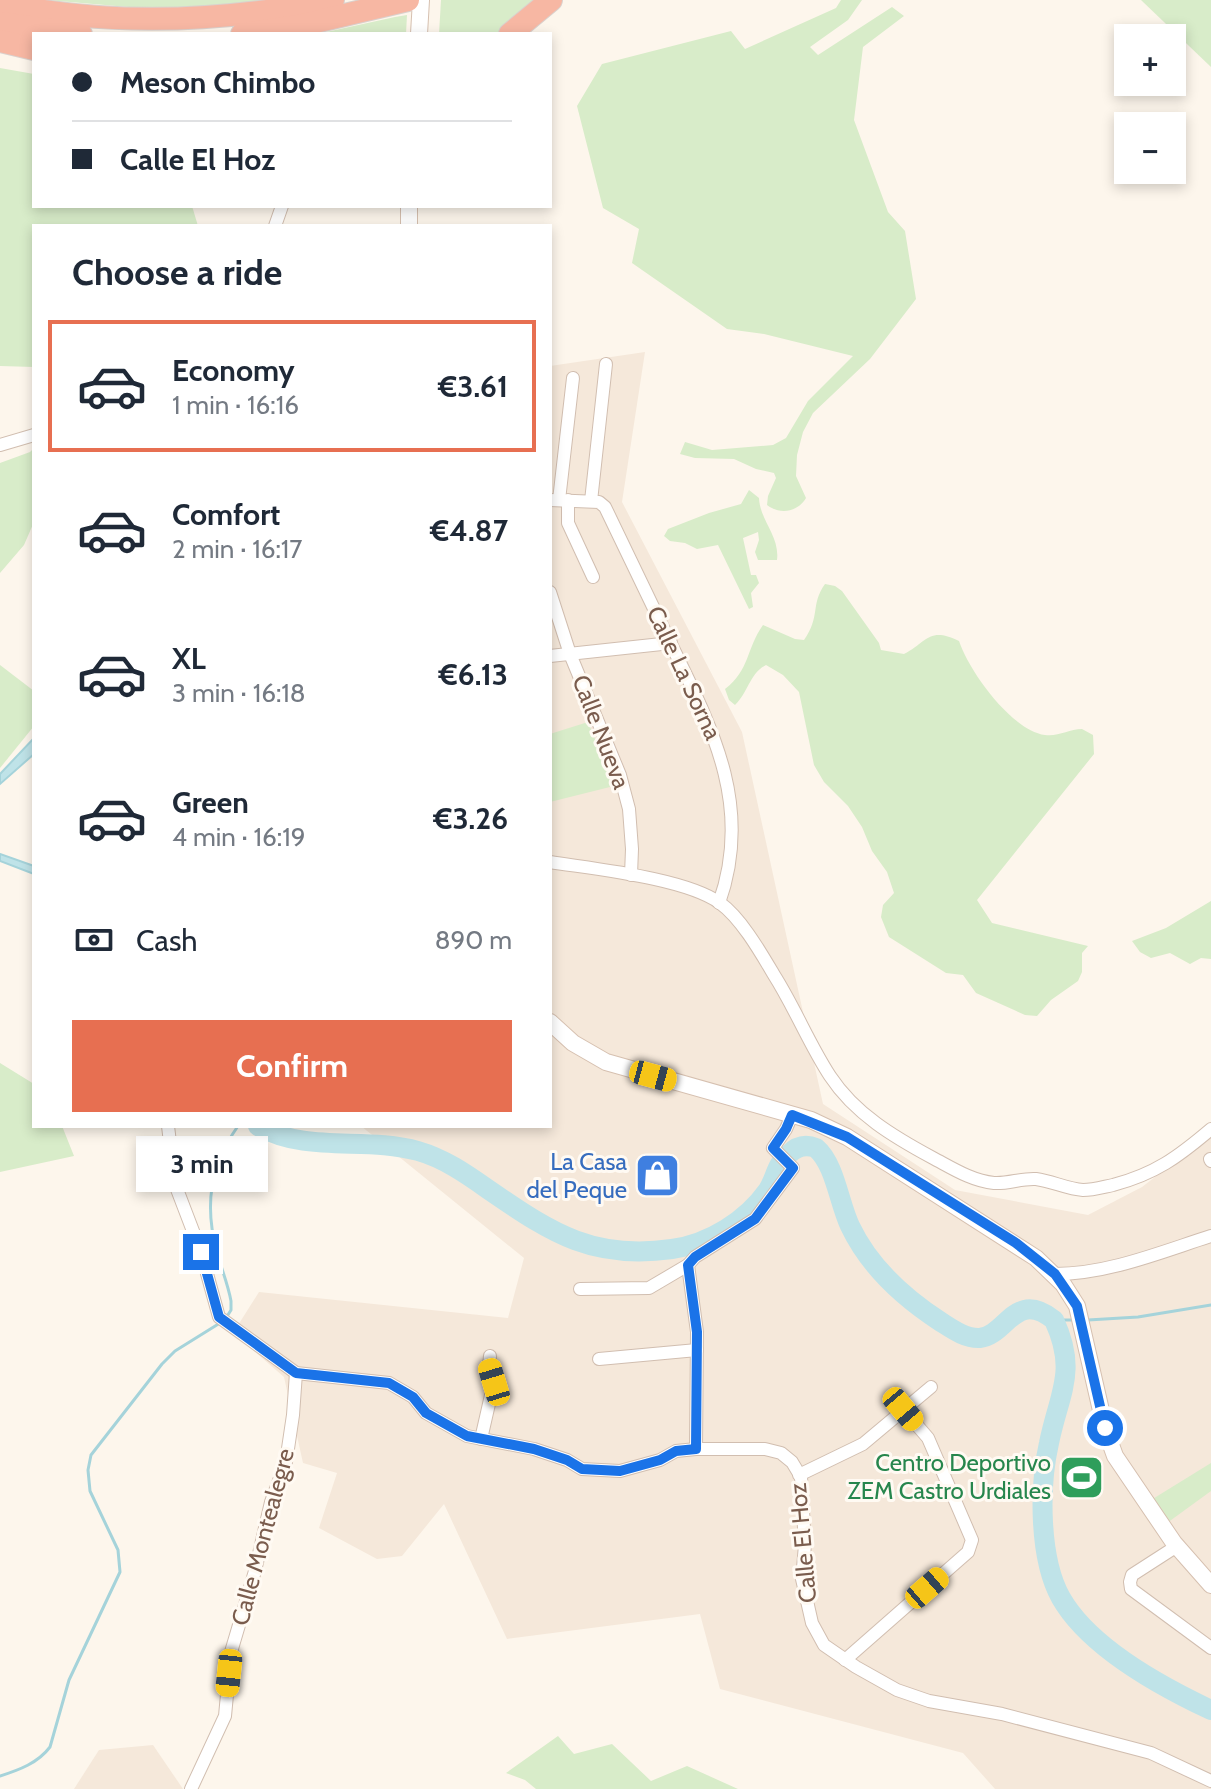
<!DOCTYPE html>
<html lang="en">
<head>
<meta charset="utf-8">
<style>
  :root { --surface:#fff; --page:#f6f6f7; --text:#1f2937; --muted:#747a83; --line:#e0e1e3; --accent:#e76f51 }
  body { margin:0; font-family:Cabin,sans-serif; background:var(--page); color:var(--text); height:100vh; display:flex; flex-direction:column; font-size:30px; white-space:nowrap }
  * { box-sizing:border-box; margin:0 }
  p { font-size:26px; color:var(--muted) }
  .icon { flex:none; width:44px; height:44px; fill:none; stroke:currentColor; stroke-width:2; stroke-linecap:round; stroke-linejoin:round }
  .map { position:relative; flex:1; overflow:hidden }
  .panel { position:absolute; left:32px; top:224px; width:520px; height:904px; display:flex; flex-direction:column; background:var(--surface); border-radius:0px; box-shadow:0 4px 12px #0003 }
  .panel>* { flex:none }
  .top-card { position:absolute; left:32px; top:32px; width:520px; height:176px; border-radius:0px; box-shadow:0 4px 12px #0003; display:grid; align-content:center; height:176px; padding:0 40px; background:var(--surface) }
  .buttons { position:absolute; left:1114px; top:24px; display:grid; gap:16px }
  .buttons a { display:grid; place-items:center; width:72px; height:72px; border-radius:0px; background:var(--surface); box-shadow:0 4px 12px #0003; font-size:40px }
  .end { position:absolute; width:36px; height:36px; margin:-18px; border:10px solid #1a73e8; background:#fff; box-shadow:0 0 0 4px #fff }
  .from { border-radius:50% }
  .bubble { position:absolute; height:56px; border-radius:0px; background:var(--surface); box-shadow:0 4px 12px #0003; font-size:26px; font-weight:800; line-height:56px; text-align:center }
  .car { position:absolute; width:24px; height:48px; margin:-24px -12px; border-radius:10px; box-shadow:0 0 6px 2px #0007; background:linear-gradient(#f5c518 24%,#345 0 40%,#f5c518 0 76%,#345 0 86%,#f5c518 0) }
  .top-card b { display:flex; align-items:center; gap:28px; height:76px; font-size:30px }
  .top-card b+b { border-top:2px solid var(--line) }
  .top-card i { width:20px; height:20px; background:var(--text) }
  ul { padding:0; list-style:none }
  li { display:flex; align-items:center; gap:24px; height:132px; margin:0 16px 12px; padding:0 24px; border:4px solid transparent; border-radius:0px }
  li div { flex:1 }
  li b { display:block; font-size:30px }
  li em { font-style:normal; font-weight:800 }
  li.selected { border-color:var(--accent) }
  li>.icon { width:72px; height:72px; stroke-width:1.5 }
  h2 { padding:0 40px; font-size:36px; line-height:96px }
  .pay { display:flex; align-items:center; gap:20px; height:88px; padding:0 40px; font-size:30px }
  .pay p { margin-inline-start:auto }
  .primary-button { display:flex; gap:16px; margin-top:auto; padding:16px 40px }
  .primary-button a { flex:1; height:92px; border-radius:0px; background:var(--accent); color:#fff; font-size:32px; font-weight:800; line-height:92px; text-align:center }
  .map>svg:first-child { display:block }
</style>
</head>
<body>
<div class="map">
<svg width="1211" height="1789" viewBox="0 0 1211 1789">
  <rect width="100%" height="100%" fill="#fdf6ec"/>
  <!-- residential -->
  <g fill="#f5e8da">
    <path d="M645,352L622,502L742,732L823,1104L955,1190L1088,1215L1142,1187L1211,1134V1789H995L963,1753L720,1689L700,1614L507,1639L444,1504L402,1556L377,1559L319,1528L337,1473L303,1463L284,1377L233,1333L259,1292L508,1318L524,1258L361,1126H550V366Z"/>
    <path d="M153,1745L183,1789H74L99,1750Z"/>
  </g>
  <!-- green -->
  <g fill="#d8ecc9">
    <path d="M47,0H272L273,2L163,10Z"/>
    <path d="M441,0H543L502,34H439Z"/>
    <path d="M841,0H862L848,20L810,47L818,55L892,7L904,16L863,47L854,120L888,212L905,231L916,299L870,359L813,413L803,432L797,455L796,476L806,498C798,512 780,515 767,505L768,496L776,478L774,473L756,469L734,459L695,458L680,454L685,442L712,450L773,445L786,438L808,401L853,356L764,334L727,329L632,263L639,229L603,208L577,106L602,64L731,31L745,49L836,8Z"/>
    <path d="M1141,0H1211V67Z"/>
    <path d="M407,15L406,34H317L395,17Z"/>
    <path d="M0,68L34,74V206H192L198,226H34V367L0,366Z"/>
    <path d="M34,448V522L24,545L0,573V463L30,452Z"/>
    <path d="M749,490L759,498C760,521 780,536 777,560H758L755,552L759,540L758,532L743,538L751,575H756L759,583L751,593L753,607L749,609L718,545L697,549L685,543L670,541L664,536L668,529L709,513L741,504Z"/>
    <path d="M825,584L835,586L842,591L879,643L881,650L904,654C927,642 929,626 959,641C969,671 1011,730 1045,735C1058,737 1069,729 1082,729L1093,735L1094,754L977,900L992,923L1088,946L1082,953V972L1078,981L1051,1000L1037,1016L1025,1015L976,993L963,975L946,973L889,937L881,917L883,905L894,893L887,872L872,851L862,827L848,806L824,782L814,765L799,692L783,675L766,665C750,673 748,693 735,705L729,700L725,689C750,670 746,649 763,625L795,639L804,640C821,616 810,605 825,584Z"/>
    <path d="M0,665L34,691V726L0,768Z"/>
    <path d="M588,722L614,786L550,802V734Z"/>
    <path d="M1211,901V959L1201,958L1190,964L1170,953L1151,958L1140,952L1132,941L1166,928Z"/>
    <path d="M0,1063L34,1084V1126H62L74,1156L0,1172Z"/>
    <path d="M1211,1463V1491L1167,1523L1151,1500Z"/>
    <path d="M558,1736L574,1754L612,1744L651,1781L687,1766L738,1789H536L525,1780L506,1773Z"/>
  </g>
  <!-- water -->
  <g fill="#bfe3e8" stroke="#a5d3da" stroke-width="2">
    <path d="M34,738V754L0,784V774Z"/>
    <path d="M0,854L34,866V874L0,861Z"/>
  </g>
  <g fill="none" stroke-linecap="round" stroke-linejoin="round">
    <!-- stream -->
    <g stroke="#a5d3da" stroke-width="3">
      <path d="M226,1318L231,1310V1301C228,1284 221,1268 217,1252C204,1205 210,1166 238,1126"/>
      <path d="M1054,1320H1076"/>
      <path d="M1088,1320L1138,1317L1211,1305"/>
      <path d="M0,1776C19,1770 38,1763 50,1747L69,1680L120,1572L118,1550L90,1491L88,1470L91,1455L162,1364L175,1351L220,1323"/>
    </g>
    <!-- river -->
    <path stroke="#bfe3e8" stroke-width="20" d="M258,1126C308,1154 365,1136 418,1151C446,1159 469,1176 492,1192C553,1234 594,1260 672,1249C709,1244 746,1221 768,1190C776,1177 776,1164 789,1154C797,1146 806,1144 816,1148C835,1164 839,1203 850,1226C869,1266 904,1298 941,1322C952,1329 966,1339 980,1338C1007,1335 1015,1289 1054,1320C1078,1372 1059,1393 1049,1443C1039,1487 1039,1559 1061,1598C1089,1647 1162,1687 1211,1710"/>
    <defs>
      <g id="street">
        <path d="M275,226L282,206"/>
        <path d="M0,445L34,435"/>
        <path d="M550,500L599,502L605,507C627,552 648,596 669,640C711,726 754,805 719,903"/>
        <path d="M559,500L573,378"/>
        <path d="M568,500V523L593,577"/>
        <path d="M591,501L606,364"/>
        <path d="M550,592L570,654L620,775L629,809L632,849L631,875"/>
        <path d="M550,656L671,643"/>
        <path d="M550,862C594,869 685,878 720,903C741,918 761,953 774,975C795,1008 809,1044 830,1076C855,1114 894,1137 933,1158C952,1168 972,1181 994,1183C1008,1184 1022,1178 1036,1179C1052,1181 1067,1189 1083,1190C1093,1190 1103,1187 1113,1185C1155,1174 1178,1157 1211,1129"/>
        <path d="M168,1126L175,1184L201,1252L219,1317L296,1373L389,1383L413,1397L426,1413L467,1436L534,1449L567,1460L582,1469L620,1471L660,1460L676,1451L696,1449H765L781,1453L792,1462L801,1477L805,1545L802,1579L812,1623L824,1645L856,1667L897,1690L929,1701L1002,1714L1151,1753L1211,1781"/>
        <path d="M1210,1159L1211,1161"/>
        <path d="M1055,1274C1108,1274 1161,1252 1211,1236"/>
        <path d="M580,1289L649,1288L688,1265"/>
        <path d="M599,1359L697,1350"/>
        <path d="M481,1439L494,1382L489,1366L490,1356"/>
        <path d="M696,1449L697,1332L688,1265L695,1257L755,1219L793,1168L773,1148L786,1129L792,1115"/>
        <path d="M799,1475L863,1444L931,1387"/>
        <path d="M1177,1546L1132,1575L1130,1582L1131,1589L1211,1648"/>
        <path d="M845,1660L968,1552L972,1540L928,1438L903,1409"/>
        <path d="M191,1789L225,1716L231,1652L255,1571L271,1502L286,1462L293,1415L296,1373"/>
      </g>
      <g id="secondary">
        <path d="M419,34L421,0"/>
        <path d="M409,226V206"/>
        <path d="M550,1022L573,1043L606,1062L811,1120L847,1137L1036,1258L1063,1284L1077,1306L1105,1428L1115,1456L1174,1543L1211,1585"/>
      </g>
      <g id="highway">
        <path d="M0,3C110,27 223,22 333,0"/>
        <path d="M0,23L81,34"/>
        <path d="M242,34L298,26L408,0"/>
        <path d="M510,34L551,0"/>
        <path d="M0,41L34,49"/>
      </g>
    </defs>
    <!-- street casing -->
    <use href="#street" stroke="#d1beb0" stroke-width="14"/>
    <!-- secondary casing -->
    <use href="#secondary" stroke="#d6c0b0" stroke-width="18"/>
    <!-- highway casing -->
    <use href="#highway" stroke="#dad1cd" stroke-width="24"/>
    <!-- street -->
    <use href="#street" stroke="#fff" stroke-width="12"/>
    <!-- secondary -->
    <use href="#secondary" stroke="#fff" stroke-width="16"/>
    <!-- highway -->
    <use href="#highway" stroke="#f7b7a3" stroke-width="22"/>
  </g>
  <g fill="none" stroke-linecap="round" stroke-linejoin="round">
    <!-- route -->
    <path stroke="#1a73e8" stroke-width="10" d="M201,1252L219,1317L296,1373L389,1383L413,1397L426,1413L467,1436L534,1449L567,1460L582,1469L620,1471L660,1460L676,1451L696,1449L697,1332L688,1265L695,1257L755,1219L793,1168L773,1148L786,1129L792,1115L847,1137L1016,1243L1055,1274L1077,1306L1105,1428"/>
  </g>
  <!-- icons -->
  <defs>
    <symbol id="shop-square" viewBox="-11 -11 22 22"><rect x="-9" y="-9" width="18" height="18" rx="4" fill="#3f7fe0" stroke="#fffaf3"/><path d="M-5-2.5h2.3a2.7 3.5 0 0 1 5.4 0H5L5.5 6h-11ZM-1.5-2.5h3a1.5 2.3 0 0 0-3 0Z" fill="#fff"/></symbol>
    <symbol id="stadium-square" viewBox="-11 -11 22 22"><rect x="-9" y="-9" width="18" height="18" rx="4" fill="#2e9e5b" stroke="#fffaf3"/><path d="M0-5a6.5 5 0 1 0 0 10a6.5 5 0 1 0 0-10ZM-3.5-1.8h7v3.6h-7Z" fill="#fff"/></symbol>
  </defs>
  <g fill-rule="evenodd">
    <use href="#shop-square" x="632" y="1150" width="51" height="51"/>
    <use href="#stadium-square" x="1056" y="1452" width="51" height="51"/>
  </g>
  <g text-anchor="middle" stroke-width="6" stroke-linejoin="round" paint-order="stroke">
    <!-- street labels -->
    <g font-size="24" fill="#7a5c4d" stroke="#fffaf3">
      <text transform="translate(684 673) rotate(65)" y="8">Calle La Sorna</text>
      <text transform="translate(601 732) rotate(69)" y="8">Calle Nueva</text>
      <text transform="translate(263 1537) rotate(-75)" y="8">Calle Montealegre</text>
      <text transform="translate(803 1543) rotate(-95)" y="8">Calle El Hoz</text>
    </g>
    <!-- shop labels -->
    <g font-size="24" fill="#366cbe" stroke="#fffaf3" text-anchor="end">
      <text x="627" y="1170">La Casa<tspan x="627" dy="28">del Peque</tspan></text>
    </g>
    <!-- leisure labels -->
    <g font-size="24" fill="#27864d" stroke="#fffaf3" text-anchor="end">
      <text x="1051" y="1471">Centro Deportivo<tspan x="1051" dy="28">ZEM Castro Urdiales</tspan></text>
    </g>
  </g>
</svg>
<div class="buttons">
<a>+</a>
<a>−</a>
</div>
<i class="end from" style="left:1105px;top:1428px"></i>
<i class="end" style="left:201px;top:1252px"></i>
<div class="bubble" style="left:136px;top:1136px;width:132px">3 min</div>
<i class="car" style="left:653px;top:1076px;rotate:105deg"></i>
<i class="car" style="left:494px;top:1382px;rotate:343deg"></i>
<i class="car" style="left:903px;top:1409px;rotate:140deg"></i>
<i class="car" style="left:927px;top:1588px;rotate:49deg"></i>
<i class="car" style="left:229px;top:1673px;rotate:186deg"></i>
<div class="top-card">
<b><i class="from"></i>Meson Chimbo</b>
<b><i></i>Calle El Hoz</b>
</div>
<section class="panel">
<h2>Choose a ride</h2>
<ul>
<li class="selected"><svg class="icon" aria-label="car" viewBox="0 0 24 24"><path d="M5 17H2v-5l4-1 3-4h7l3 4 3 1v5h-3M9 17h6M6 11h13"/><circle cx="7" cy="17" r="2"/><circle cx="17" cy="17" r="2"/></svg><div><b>Economy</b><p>1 min · 16:16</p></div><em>€3.61</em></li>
<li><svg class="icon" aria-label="car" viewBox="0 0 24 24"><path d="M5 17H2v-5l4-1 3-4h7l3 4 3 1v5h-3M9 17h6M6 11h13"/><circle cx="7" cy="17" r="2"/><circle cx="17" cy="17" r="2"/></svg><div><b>Comfort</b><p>2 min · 16:17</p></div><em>€4.87</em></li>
<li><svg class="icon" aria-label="car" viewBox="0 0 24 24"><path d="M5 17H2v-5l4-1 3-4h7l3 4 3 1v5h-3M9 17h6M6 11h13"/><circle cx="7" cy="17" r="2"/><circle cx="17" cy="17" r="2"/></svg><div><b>XL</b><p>3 min · 16:18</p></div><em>€6.13</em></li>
<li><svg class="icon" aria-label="car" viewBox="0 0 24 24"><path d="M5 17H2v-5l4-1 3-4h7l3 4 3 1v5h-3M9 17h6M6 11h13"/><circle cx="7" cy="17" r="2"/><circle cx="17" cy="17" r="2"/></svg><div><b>Green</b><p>4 min · 16:19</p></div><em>€3.26</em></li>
</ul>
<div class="pay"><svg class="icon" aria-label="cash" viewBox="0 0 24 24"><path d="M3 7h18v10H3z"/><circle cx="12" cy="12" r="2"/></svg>Cash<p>890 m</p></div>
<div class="primary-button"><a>Confirm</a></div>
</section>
</div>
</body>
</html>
